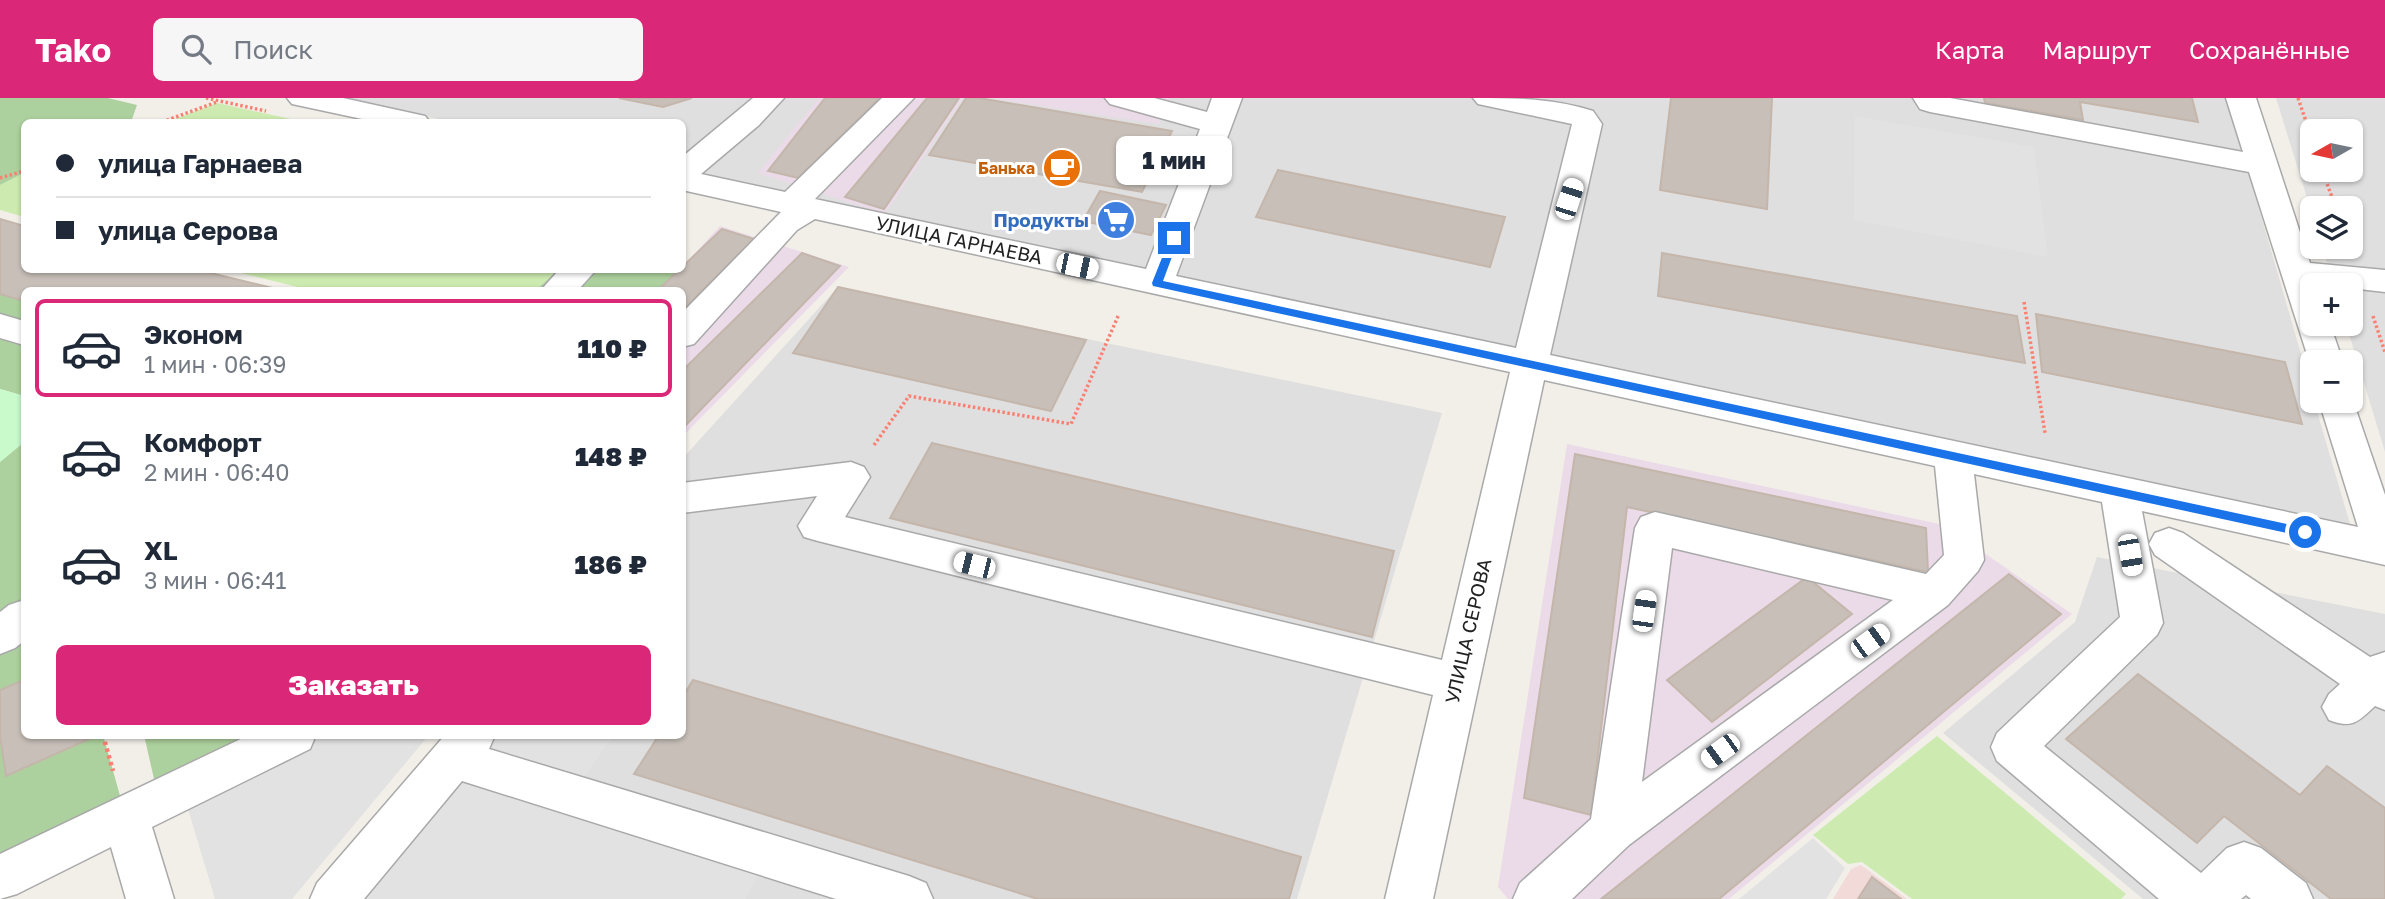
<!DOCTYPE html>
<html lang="ru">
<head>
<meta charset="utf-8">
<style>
  :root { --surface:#fff; --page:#f6f6f7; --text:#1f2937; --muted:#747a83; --line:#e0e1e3; --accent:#db2777 }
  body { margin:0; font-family:"Golos Text",sans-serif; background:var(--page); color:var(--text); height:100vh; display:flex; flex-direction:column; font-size:26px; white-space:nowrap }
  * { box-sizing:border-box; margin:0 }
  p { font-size:23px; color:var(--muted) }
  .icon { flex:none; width:38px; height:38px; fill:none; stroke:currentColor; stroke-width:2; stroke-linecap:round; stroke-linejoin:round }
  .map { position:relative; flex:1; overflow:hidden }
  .panel { position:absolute; left:21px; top:189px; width:665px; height:452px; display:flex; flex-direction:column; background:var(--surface); border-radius:10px; box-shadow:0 2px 5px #0004 }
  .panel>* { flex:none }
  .hud { position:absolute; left:21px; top:21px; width:665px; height:154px; border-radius:10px; box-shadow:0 2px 5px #0004; display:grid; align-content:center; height:154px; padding:0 35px; background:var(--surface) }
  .needle { width:46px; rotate:261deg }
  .controls { position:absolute; left:2300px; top:21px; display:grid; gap:14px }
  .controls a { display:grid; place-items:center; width:63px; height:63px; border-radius:10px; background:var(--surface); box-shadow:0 2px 5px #0004; font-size:35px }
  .end { position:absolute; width:32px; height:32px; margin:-16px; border:9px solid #1a73e8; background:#fff; box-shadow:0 0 0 4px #fff }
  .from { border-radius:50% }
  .bubble { position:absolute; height:49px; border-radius:10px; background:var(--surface); box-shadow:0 2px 5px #0004; font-size:23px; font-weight:800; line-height:49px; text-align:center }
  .car { position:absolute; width:21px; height:42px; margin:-21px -10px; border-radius:9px; box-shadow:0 0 5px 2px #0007; background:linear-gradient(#fff 24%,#345 0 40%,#fff 0 76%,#345 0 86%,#fff 0) }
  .hud b { display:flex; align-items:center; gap:24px; height:66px; font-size:26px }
  .hud b+b { border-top:2px solid var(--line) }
  .hud i { width:18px; height:18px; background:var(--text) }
  ul { padding:12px 0 0; list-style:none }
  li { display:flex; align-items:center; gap:21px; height:98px; margin:0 14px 10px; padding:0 21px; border:4px solid transparent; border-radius:10px }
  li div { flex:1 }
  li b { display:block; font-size:26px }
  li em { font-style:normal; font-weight:800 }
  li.active { border-color:var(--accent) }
  li>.icon { width:63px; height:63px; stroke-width:1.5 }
  .action { display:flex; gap:14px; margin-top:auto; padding:14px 35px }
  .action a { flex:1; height:80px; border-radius:10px; background:var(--accent); color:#fff; font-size:28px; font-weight:800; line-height:80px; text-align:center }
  header { display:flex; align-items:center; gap:42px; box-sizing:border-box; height:98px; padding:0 35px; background:var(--accent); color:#fff }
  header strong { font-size:33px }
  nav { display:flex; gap:38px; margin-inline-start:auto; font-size:24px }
  .search { width:490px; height:63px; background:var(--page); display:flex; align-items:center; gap:18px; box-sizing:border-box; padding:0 24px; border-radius:10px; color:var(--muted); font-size:26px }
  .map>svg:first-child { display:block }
</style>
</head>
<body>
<header>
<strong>Tako</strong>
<div class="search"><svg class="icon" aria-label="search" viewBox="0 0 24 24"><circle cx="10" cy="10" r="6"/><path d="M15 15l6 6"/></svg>Поиск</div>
<nav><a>Карта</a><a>Маршрут</a><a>Сохранённые</a></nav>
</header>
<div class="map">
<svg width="2385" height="801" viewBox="0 0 2385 801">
  <rect width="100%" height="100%" fill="#f2efe9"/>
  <!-- residential -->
  <g fill="#e0dfdf" fill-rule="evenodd">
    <path d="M341,0H2227L2312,294V303H2314L2350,426L683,75L682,24H453Z"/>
    <path d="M2276,0H2385V354L2346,226H2350V187H2334L2322,149H2350V110H2312V116ZM2312,33H2350V72H2312Z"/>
    <path d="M838,189L1442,315L1297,801H496L613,637H682L683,360Z"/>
    <path d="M2097,459L2385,516V801H2143L1943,635L2075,524Z"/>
  </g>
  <!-- commercial -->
  <path fill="#f2dad9" d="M1861,767L1907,801H1833L1851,771Z"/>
  <!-- industrial -->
  <g fill="#ebdbe8">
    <path d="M819,0H963L885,116L758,75Z"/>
    <path d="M989,0H1171L1159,26Z"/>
    <path d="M720,128L849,169L683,338L682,192H656L682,172L683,168Z"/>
    <path d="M1567,346L1944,427L2072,516L1729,801H1508L1498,789Z"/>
  </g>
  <!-- grass -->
  <g fill="#cdebb0">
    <path d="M217,5L305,24H167Z"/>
    <path d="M24,75V119L0,112V87Z"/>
    <path d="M229,172H558L536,192H310Z"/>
    <path d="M1937,638L2126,796L2121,801H1912L1862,764L1848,766L1813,737Z"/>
  </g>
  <!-- forest -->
  <g fill="#add19e">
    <path d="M0,0H108L137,7L131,24H24V75L0,87Z"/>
    <path d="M558,172H680L658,192H536Z"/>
    <path d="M0,196L24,203V298L0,291Z"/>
    <path d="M24,344V582L0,592V364Z"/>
    <path d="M98,637H103L126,719L0,780V638L7,678Z"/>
    <path d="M144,637H294L159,703Z"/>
  </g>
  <!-- park -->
  <path fill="#c8facc" d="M0,291L24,298V344L0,364Z"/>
  <!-- parking -->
  <g fill="#e2e2e2">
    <path d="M1855,18L2034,49L2048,159L1854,122Z"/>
    <path d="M294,637H429L292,801H215L182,691Z"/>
    <path d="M472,637H613L571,696L769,758L745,801H333Z"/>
    <path d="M1813,740L1845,770L1826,801H1739Z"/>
  </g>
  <!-- building -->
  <g fill="#c7bfb8" stroke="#c4b6ab" stroke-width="2">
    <path d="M619,0H692L663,9Z"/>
    <path d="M825,0H880L798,80L768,73Z"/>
    <path d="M927,0H959L884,111L845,99Z"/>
    <path d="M966,0H979L1172,33L1142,94L929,57Z"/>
    <path d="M1671,0H1772L1767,111L1660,92Z"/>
    <path d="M1984,0H2192L2198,24L2080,4L2083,22L1985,5Z"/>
    <path d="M1278,72L1505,119L1490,169L1256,119Z"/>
    <path d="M1100,93L1166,107L1151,137L1083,123Z"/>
    <path d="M0,121L24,128V172H198L281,192H24V203L0,196Z"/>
    <path d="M722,131L754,141L682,213V192H658Z"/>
    <path d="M802,155L840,168L682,331V273Z"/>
    <path d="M1662,155L2017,218L2025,265L1658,198Z"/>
    <path d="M838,189L1086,242L1051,313L793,255Z"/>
    <path d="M2036,216L2285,264L2302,326L2042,274Z"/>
    <path d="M932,345L1394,453L1372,539L890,420Z"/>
    <path d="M1575,356L1926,430L1928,474L1627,409L1591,717L1524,700Z"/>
    <path d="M2009,476L2061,516L1719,801H1601Z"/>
    <path d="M1807,479L1852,516L1712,624L1667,582Z"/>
    <path d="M2138,576L2300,697L2327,668L2385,710V801H2331L2224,718L2197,745L2066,641Z"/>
    <path d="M24,582V637H98L6,678L0,638V592Z"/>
    <path d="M693,582L1301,759L1289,801H1038L634,676L659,637H682V600Z"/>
    <path d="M1872,779L1901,801H1858Z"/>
  </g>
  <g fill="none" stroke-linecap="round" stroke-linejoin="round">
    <defs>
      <g id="minor">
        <path d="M287,0H343L425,18L430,24H376L292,6Z"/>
        <path d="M753,0H784L759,27L701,76L785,94L882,0H914L815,101L1146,171L1200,31L1110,6L1105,0H1154L1207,14L1212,0H1242L1176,178L1516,250L1572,26L1478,6L1473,0C1514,0 1554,0 1593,13L1602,26L1550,257L2358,429L2319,303H2350V294L2385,397V467L2142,413L2163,525L2157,537L2044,648L2201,775L2227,750L2244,744L2261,750L2306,785L2313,801H2251L2246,797L2241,801H2159L1997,663L1991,649L1997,635L2120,519L2102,404L1974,376L1984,462L1978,473L1948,507L1629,747L1572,801H1513L1520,785L1591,721L1635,430L1641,419L1655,414L1926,476L1944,457L1935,368L1544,282L1433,801H1385L1433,597L818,443L804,439L798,428L817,398L682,415V385L851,364L864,369L870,379L845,419L1442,562L1510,274L815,121L797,132L694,246L682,249V215L781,114L682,92V59ZM1672,450L1893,502L1642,684Z"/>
        <path d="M1913,0H1950L2243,54L2226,0H2256L2310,165L2385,172V194L2350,190V187H2312V226H2330L2343,264H2312V272L2249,74L1930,14L1920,11Z"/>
        <path d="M559,172H596L578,192H541Z"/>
        <path d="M0,216L24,223V247L0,240Z"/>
        <path d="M2169,430L2183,435L2370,559L2385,554V612L2375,608C2358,624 2352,631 2329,622L2322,609L2329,596L2340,586L2155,457L2149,446L2155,435Z"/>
        <path d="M24,502V543L15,550L0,556V514L9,507Z"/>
        <path d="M249,637H316L310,651L152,729L174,801H126L111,749L17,796L0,801V756Z"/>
        <path d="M445,637H495L489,651L909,778L926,785L933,801H836L462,683L364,801H310L317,785Z"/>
      </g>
    </defs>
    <!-- minor casing -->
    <use href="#minor" stroke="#a9a9a9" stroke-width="3"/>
    <!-- path-far1 -->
    <g stroke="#fa8072" stroke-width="3.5" stroke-dasharray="2.5 2.5" stroke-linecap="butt">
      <path d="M206,0L266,13"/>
      <path d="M2298,0L2312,41"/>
      <path d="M162,24L217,4"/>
      <path d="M2322,72L2336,110"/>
      <path d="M0,80L24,73"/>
      <path d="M2024,204L2045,335"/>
      <path d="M2373,218L2385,254"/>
      <path d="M874,347L909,298L1071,326L1119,216"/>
    </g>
    <!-- path -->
    <path stroke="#fa8072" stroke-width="4.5" stroke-dasharray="3.5 3.5" stroke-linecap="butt" d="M103,637L113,673"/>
    <!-- minor -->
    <use href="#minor" fill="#fff" fill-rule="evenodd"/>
  </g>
  <!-- route -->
  <path fill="#1a73e8" d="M1171,137L1179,140L1163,183L2305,430L2311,434L2305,439L1153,188L1152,185Z"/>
  <!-- icons -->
  <defs>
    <symbol id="cafe-disc" viewBox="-11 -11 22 22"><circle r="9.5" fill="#e8710a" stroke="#fff"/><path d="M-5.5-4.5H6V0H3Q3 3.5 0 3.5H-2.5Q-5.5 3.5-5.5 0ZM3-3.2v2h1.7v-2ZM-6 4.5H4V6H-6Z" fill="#fff"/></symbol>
    <symbol id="supermarket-disc" viewBox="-11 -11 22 22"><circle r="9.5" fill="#3f7fe0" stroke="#fff"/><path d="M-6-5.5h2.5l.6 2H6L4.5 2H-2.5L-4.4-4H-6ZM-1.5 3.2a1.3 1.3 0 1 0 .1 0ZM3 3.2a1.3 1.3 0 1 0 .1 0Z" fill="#fff"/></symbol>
  </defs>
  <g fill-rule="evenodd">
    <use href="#cafe-disc" x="1040" y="48" width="44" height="44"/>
    <use href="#supermarket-disc" x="1094" y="100" width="44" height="44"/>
  </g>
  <g text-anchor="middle" stroke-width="6" stroke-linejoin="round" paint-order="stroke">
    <!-- far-food labels -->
    <g font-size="16" font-weight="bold" fill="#c56008" stroke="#fff" text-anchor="end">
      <text x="1035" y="76">Банька</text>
    </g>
    <!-- shop labels -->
    <g font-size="19" font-weight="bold" fill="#366cbe" stroke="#fff" text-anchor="end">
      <text x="1089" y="129">Продукты</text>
    </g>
    <!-- street labels -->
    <g font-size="19" fill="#222" stroke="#fff">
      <text transform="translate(959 142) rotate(12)" y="7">УЛИЦА ГАРНАЕВА</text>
      <text transform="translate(1468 533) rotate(-77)" y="7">УЛИЦА СЕРОВА</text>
    </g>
  </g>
</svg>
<div class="controls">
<a><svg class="needle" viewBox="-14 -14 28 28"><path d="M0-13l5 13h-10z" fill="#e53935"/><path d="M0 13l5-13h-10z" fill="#747a83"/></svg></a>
<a><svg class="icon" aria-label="layers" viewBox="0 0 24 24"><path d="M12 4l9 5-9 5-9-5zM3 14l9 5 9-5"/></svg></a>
<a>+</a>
<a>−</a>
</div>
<i class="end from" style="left:2305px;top:434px"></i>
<i class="end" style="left:1174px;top:140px"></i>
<div class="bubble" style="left:1116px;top:38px;width:116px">1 мин</div>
<i class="car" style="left:1569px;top:101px;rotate:18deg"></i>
<i class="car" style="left:1077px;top:168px;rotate:102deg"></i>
<i class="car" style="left:2130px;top:457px;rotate:170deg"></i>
<i class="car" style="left:974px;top:467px;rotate:284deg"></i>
<i class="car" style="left:1644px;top:513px;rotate:8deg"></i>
<i class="car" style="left:1870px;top:543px;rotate:54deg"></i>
<i class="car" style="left:1720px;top:653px;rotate:234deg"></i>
<div class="hud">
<b><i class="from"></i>улица Гарнаева</b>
<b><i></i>улица Серова</b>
</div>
<section class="panel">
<ul>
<li class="active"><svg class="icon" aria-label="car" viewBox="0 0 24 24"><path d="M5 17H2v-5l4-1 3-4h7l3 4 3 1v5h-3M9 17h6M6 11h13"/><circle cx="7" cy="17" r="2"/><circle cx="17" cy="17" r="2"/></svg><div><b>Эконом</b><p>1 мин · 06:39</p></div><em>110 ₽</em></li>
<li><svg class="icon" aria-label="car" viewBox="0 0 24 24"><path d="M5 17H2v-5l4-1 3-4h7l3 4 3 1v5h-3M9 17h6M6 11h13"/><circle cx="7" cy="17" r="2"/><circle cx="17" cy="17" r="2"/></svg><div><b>Комфорт</b><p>2 мин · 06:40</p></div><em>148 ₽</em></li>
<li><svg class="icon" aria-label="car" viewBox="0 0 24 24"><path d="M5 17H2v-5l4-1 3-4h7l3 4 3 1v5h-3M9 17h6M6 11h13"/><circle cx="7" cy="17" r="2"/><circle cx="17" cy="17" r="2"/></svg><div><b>XL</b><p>3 мин · 06:41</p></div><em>186 ₽</em></li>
</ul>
<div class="action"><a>Заказать</a></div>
</section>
</div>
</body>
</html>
